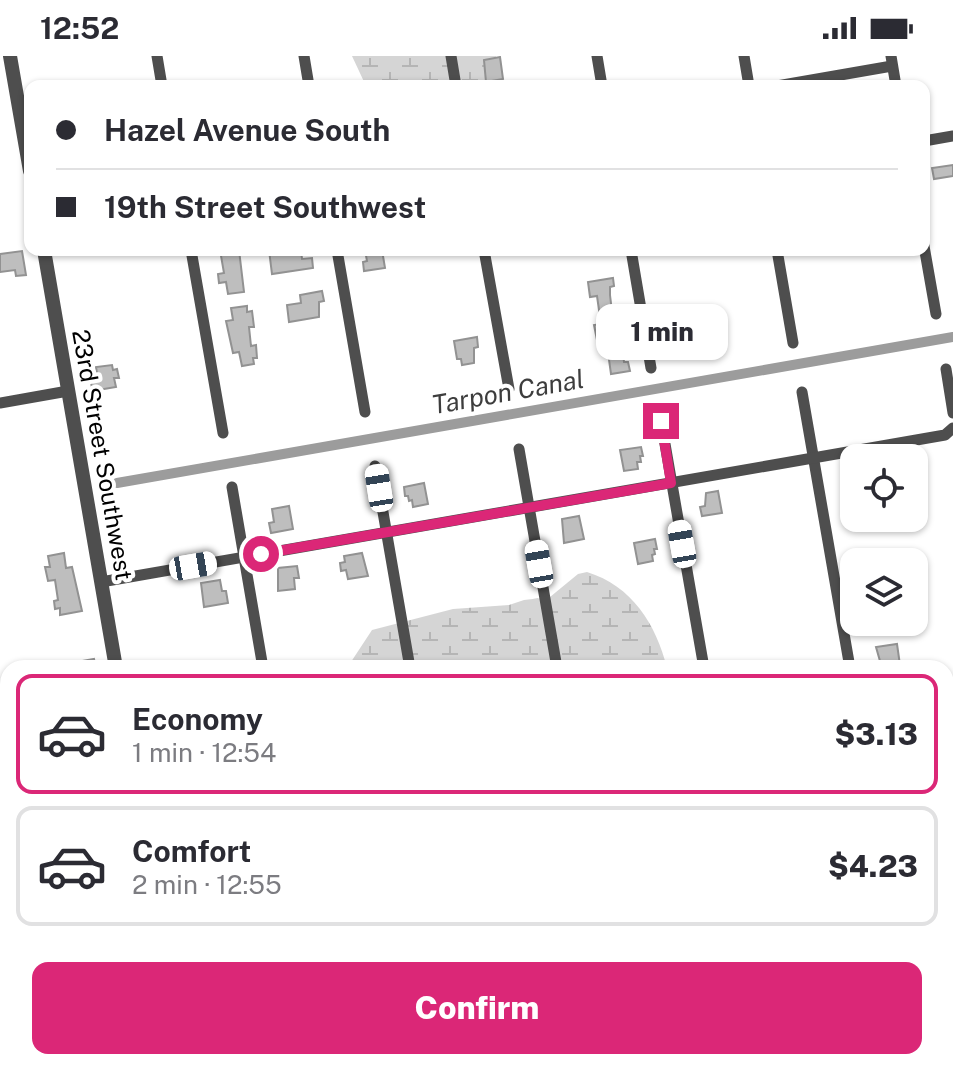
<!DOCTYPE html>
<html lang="en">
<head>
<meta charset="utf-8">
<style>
  :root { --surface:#fff; --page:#f7f7f7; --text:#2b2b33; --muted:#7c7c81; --line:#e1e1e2; --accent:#db2777 }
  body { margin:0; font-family:"Public Sans",sans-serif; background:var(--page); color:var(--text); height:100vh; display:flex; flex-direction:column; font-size:30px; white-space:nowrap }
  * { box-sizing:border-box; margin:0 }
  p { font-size:26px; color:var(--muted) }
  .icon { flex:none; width:44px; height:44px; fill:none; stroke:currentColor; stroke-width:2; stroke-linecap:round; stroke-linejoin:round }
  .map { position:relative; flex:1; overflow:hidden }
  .side { position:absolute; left:0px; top:604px; width:954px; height:410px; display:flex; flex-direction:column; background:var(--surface); border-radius:24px 24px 0 0; box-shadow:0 2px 6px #0004 }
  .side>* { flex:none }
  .guide { position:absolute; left:24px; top:24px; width:906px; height:176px; border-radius:16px; box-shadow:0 2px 6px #0004; display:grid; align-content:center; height:176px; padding:0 32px; background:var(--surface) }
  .tools { position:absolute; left:840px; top:388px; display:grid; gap:16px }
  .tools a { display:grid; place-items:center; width:88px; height:88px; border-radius:16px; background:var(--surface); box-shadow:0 2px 6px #0004; font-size:40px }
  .end { position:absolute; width:36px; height:36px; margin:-18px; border:10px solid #db2777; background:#fff; box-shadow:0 0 0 4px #fff }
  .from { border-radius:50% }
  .bubble { position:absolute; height:56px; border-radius:16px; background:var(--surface); box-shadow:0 2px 6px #0004; font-size:26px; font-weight:800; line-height:56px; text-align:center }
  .car { position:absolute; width:24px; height:48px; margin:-24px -12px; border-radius:10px; box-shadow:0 0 6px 2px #0007; background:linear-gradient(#fff 24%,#345 0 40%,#fff 0 76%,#345 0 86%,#fff 0) }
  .guide b { display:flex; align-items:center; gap:28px; height:76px; font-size:30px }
  .guide b+b { border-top:2px solid var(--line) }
  .guide i { width:20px; height:20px; background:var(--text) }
  ul { padding:14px 0 0; list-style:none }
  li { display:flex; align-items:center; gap:24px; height:120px; margin:0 16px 12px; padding:0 16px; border:4px solid var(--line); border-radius:16px }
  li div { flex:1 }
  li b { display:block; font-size:30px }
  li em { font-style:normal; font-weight:800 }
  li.on { border-color:var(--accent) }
  li>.icon { width:72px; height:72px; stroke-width:1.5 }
  .primary-button { display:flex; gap:16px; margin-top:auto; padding:16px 32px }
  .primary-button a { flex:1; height:92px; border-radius:16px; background:var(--accent); color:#fff; font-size:32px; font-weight:800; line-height:92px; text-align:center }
  .status { display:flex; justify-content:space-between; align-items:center; height:56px; padding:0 40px; background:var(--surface); direction:ltr }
  .status svg { height:22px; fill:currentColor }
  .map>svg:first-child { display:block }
</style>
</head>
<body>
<div class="status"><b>12:52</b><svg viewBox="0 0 49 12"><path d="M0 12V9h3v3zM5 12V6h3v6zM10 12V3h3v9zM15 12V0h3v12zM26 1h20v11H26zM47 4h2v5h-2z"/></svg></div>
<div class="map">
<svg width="953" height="1013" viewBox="0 0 953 1013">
  <defs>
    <pattern id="wetland-marsh" width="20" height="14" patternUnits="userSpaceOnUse" patternTransform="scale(2)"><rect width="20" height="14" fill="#d5d5d5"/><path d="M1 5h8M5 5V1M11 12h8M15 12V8" fill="none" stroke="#b5b5b5"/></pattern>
  </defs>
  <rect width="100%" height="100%" fill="#fff"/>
  <!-- wetland -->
  <g fill="url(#wetland-marsh)">
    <path d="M352,0H496L492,15L482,30H366Z"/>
    <path d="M587,516C632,530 656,568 667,612H347L372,574L453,553L509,549L524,544L550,541L578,518Z"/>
  </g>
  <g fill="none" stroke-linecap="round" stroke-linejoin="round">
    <!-- canal -->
    <g stroke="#9c9c9c" stroke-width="10">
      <path d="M117,427L953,281"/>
      <path d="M0,738L8,737"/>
    </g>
  </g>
  <!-- building -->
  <g fill="#bebebe" stroke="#929292" stroke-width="2">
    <path d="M500,1L503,23L486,26L484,4Z"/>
    <path d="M953,109V120L934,123L932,112Z"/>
    <path d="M220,194H239L244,236L228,238L226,226L219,227L218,218L224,217Z"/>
    <path d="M269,194H301L302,203L312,202L313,212L272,218Z"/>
    <path d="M365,194H382L385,212L364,215L363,206L367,205Z"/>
    <path d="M22,195L26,219L16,220L15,214L0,216V198Z"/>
    <path d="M613,222L614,230L610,231V239L613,264L617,271L621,270L622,279L618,280L621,299L623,298L624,306H628L630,315L611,318L606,282L597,284L594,269L601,268L597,240L590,241L588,226Z"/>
    <path d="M322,235L324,245L319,246V261L289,266L287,249L301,247L300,239Z"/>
    <path d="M247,250V256L252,255L254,271H249L251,290L256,289L257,302H253L254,308L242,310L239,296L233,297L226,265L233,264L231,252Z"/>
    <path d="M477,281L478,291L474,292V307L462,309L461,303H457L454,285Z"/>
    <path d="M112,309L113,314L117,313L119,322H114L116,331L92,335L91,324L98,323L96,311Z"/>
    <path d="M641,391L643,400H640L641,406H637L638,413L624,415L620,394Z"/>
    <path d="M424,427L428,448L413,451L412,444L409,445L408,440H405L404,431Z"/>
    <path d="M718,435L722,457L702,460L700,451L705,450L706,437Z"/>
    <path d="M289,450L293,473L271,477L269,467L274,466L272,453Z"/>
    <path d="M579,460L584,483L564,487L562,463Z"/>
    <path d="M655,483L657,493H654L655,498L652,499L653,505L638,508L634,487Z"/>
    <path d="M64,497L66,512L72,511L82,555L60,559V552L55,553L54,545L58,544L55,524L48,525L45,511H50L48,500Z"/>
    <path d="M362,497L368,520L348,523L346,514L341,515L340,507L345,506L344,500Z"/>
    <path d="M297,510L299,522H294L295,533L278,535V512Z"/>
    <path d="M220,524L222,535H226L228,547L204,551L201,527Z"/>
    <path d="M897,588L900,609L882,612L876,591Z"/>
    <path d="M94,603L96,612H65V608Z"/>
  </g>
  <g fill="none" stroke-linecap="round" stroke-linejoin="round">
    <!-- minor -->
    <g stroke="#4e4e4e" stroke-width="11">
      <path d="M157,0L162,30"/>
      <path d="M304,0L309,30"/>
      <path d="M451,0L456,30"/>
      <path d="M597,0L602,30"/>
      <path d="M744,0L749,30"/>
      <path d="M891,0L896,30"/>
      <path d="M777,30L892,10"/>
      <path d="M924,85L953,80"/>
      <path d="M924,190L936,258"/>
      <path d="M191,194L223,377"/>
      <path d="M337,194L365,356"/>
      <path d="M484,194L509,333"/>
      <path d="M631,194L651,312"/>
      <path d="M777,194L793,287"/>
      <path d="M946,313L953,357"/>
      <path d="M802,336L850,612"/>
      <path d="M0,347L68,335"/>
      <path d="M661,365L704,612"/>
      <path d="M519,393L557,612"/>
      <path d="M375,410L410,612"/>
      <path d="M232,431L263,612"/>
      <path d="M101,526L945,379L953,372"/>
      <path d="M946,767L953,765"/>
      <path d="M0,786L8,834"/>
      <path d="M38,1006L40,1013"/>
      <path d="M332,1006L333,1013"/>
      <path d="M478,1006L480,1013"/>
      <path d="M625,1006L627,1013"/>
      <path d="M772,1006L773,1013"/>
      <path d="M919,1006L920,1013"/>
    </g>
    <!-- tertiary -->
    <g stroke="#4e4e4e" stroke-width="14">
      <path d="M10,0L30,115"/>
      <path d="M44,194L116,612"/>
      <path d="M184,1006L186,1013"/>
    </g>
  </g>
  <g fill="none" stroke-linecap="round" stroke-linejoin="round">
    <!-- route -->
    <path stroke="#db2777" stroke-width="10" d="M261,498L671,427L661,365"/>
  </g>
  <g text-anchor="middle" stroke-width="8" stroke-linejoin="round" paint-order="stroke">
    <!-- street labels -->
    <g font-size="24" fill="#000" stroke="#fff">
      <text transform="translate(102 399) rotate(80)" y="8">23rd Street Southwest</text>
    </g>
    <!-- water labels -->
    <g font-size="26" font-style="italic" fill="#3d3d3d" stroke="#fff">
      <text transform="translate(508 336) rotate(-10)" y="9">Tarpon Canal</text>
    </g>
  </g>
</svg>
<div class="tools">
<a><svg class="icon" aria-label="locate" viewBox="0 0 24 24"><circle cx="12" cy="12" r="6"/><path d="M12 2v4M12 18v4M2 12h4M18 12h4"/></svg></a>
<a><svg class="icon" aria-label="layers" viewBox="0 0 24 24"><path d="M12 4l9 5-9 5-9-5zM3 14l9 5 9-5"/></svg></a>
</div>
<i class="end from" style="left:261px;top:498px"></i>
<i class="end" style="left:661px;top:365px"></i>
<div class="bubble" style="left:596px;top:248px;width:132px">1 min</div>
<i class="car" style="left:379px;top:432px;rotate:351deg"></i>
<i class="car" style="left:682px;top:488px;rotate:350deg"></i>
<i class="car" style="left:539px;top:508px;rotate:350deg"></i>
<i class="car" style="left:193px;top:510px;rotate:80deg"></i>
<div class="guide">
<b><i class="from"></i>Hazel Avenue South</b>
<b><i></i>19th Street Southwest</b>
</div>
<section class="side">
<ul>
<li class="on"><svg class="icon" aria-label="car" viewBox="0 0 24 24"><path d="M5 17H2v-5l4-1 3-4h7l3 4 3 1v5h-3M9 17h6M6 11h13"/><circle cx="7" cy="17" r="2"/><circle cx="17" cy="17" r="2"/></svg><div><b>Economy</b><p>1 min · 12:54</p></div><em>$3.13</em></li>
<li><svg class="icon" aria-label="car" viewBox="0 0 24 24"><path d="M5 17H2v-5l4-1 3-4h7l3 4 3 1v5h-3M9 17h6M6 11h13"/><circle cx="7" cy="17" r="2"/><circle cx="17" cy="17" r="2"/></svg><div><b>Comfort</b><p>2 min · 12:55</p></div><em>$4.23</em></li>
</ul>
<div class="primary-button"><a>Confirm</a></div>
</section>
</div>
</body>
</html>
